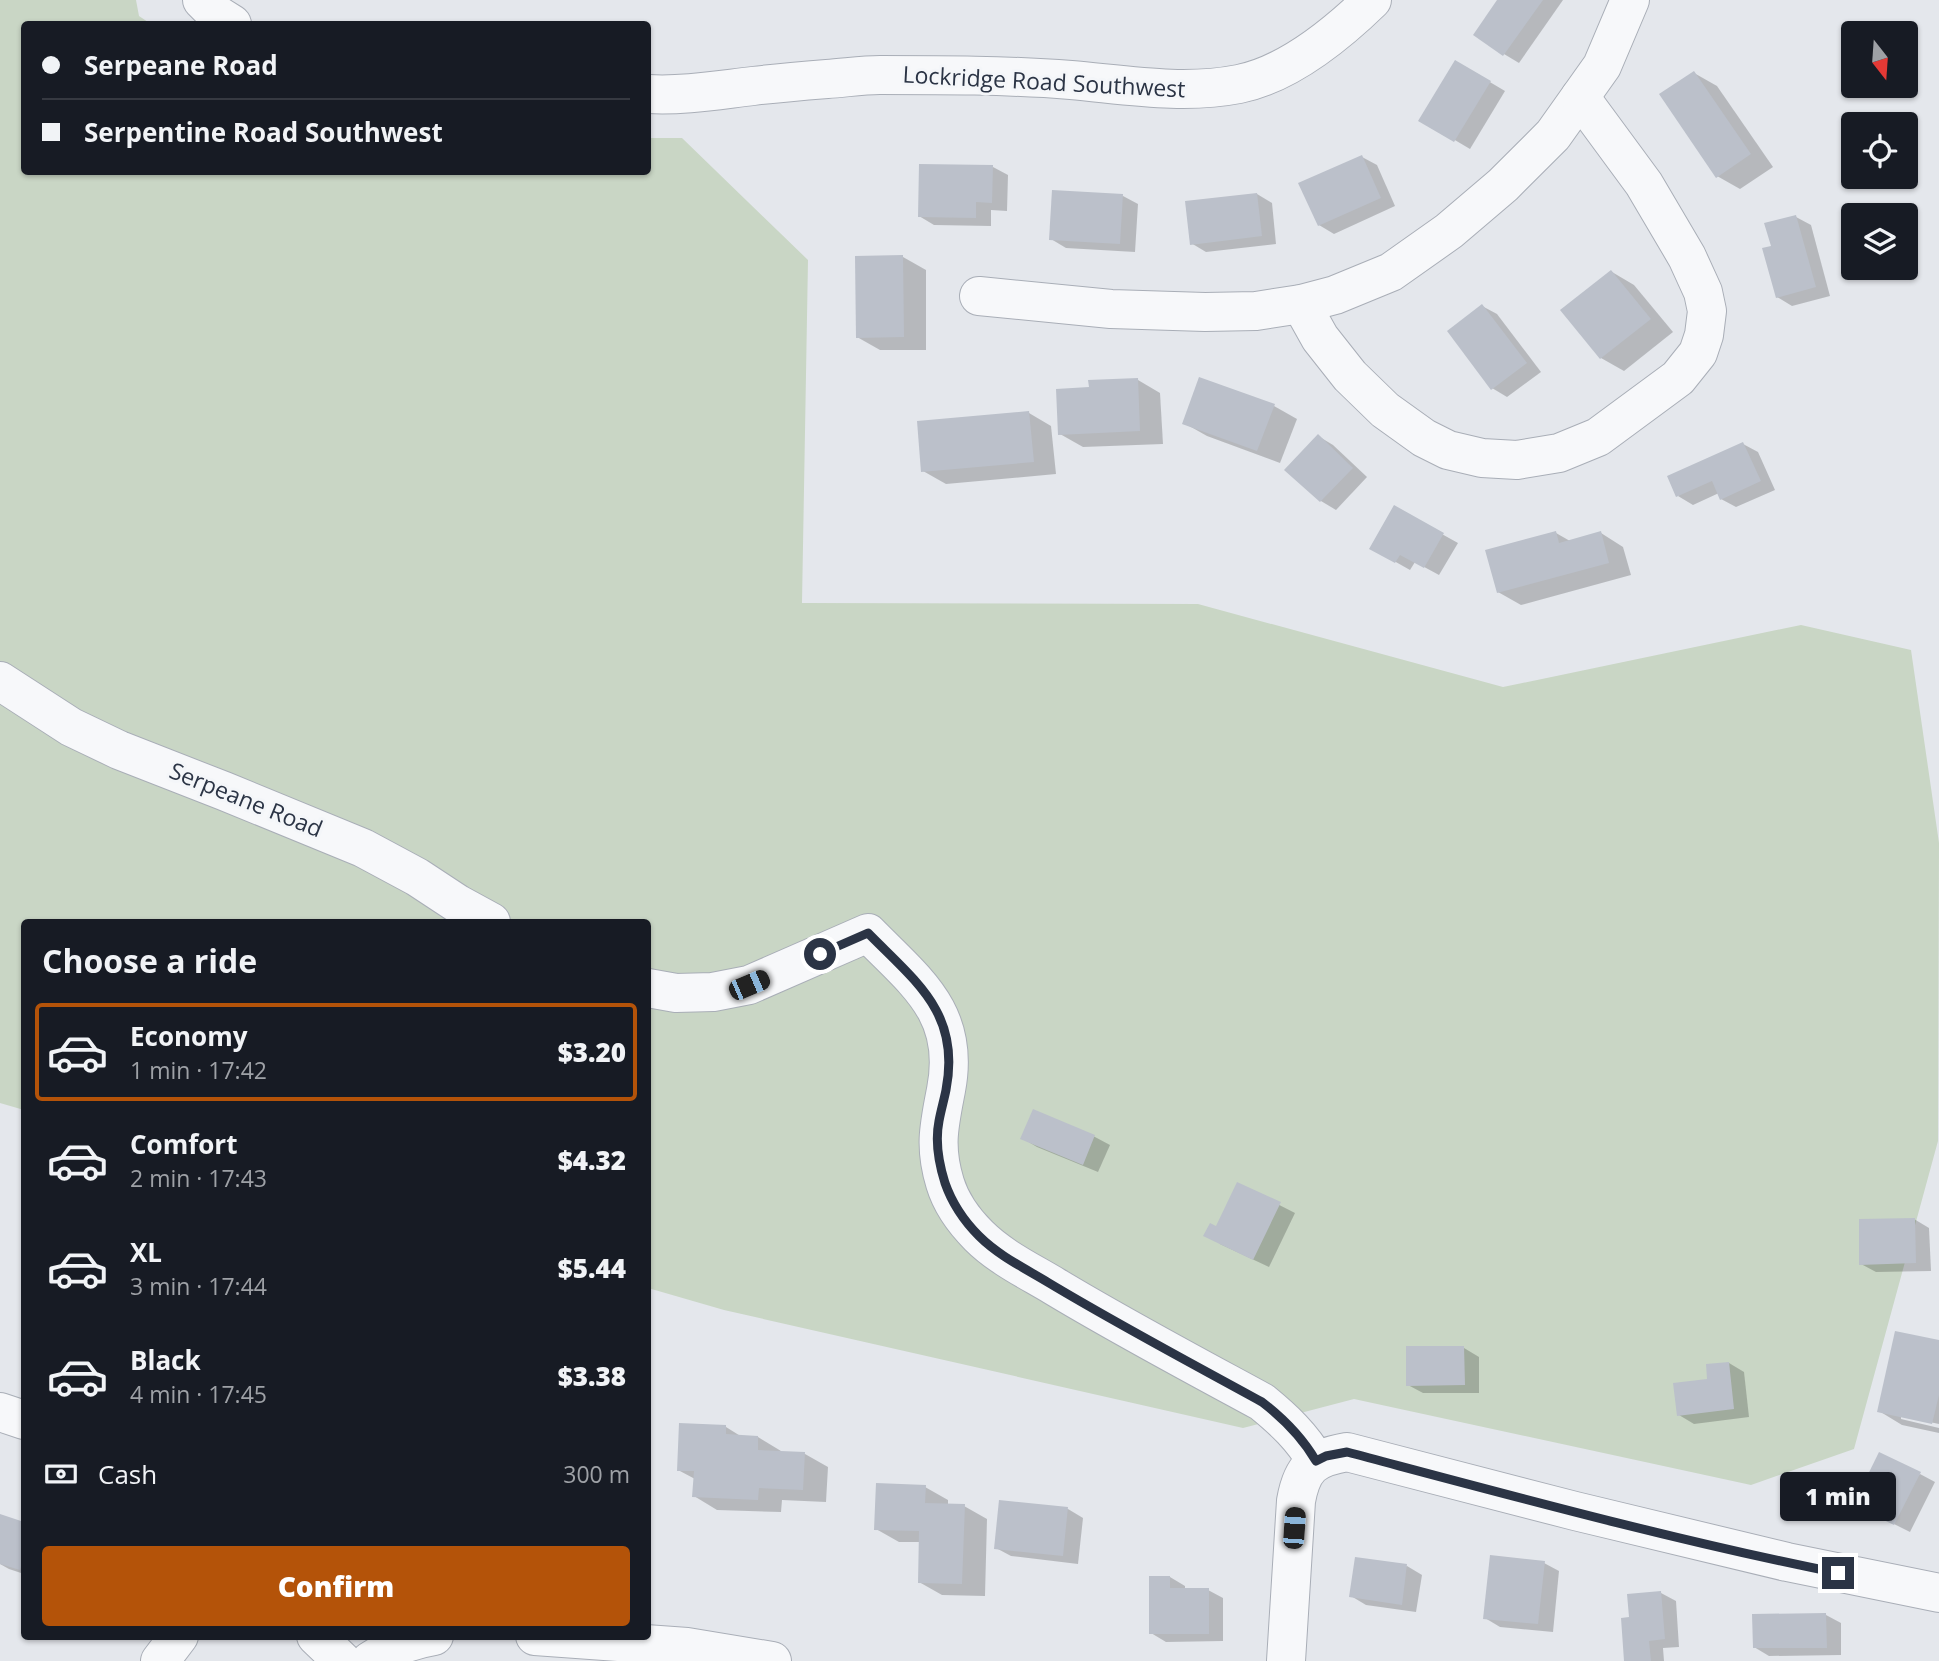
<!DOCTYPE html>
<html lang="en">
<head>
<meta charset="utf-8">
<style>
  :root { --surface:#171b24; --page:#20242c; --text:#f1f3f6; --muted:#9ea1a6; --line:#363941; --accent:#b45309 }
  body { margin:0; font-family:"Open Sans",sans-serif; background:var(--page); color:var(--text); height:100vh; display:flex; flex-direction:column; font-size:26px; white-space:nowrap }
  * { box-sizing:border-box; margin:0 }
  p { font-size:23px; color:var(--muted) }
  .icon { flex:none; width:38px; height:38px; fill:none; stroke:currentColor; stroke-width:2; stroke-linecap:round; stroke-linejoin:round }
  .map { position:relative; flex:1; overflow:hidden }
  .details { position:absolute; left:21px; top:919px; width:630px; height:721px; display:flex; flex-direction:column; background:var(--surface); border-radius:7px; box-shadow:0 2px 5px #0004 }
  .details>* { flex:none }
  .banner { position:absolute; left:21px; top:21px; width:630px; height:154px; border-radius:7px; box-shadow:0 2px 5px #0004; display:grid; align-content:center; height:154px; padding:0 21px; background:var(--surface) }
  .needle { width:46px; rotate:163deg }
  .tools { position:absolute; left:1841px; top:21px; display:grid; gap:14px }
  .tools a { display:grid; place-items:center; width:77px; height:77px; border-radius:7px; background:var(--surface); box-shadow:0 2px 5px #0004; font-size:35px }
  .end { position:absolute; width:32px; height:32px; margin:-16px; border:9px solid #2b3445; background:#fff; box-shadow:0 0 0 4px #fff }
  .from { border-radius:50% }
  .bubble { position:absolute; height:49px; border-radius:7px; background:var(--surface); box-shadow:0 2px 5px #0004; font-size:23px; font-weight:800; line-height:49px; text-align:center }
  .car { position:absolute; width:21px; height:42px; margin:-21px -10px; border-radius:9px; box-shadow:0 0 5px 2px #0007; background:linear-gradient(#222 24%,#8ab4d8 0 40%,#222 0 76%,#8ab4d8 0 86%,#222 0) }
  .banner b { display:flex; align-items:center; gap:24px; height:66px; font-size:26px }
  .banner b+b { border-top:2px solid var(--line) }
  .banner i { width:18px; height:18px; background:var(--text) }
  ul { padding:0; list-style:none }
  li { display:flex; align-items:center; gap:21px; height:98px; margin:0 14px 10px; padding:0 7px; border:4px solid transparent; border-radius:7px }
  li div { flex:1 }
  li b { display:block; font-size:26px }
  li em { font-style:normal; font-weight:800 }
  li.active { border-color:var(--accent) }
  li>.icon { width:63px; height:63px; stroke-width:1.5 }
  h2 { padding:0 21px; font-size:32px; line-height:84px }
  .pay { display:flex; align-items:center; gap:18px; height:77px; padding:0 21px; font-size:26px }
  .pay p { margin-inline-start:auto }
  .cta { display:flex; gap:14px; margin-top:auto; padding:14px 21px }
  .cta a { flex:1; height:80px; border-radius:7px; background:var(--accent); color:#fff; font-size:28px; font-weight:800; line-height:80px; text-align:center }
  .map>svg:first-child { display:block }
</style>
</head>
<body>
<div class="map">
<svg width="1939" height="1661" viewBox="0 0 1939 1661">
  <rect width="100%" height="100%" fill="#e4e7ec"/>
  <!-- green -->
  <path fill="#c9d6c5" d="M0,0H136L139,16L151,24H24V172H648V138H682L808,260L802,603L1198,604L1503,687L1801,625L1911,650L1939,843L1938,1141L1854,1449L1751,1485L1354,1399L1243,1428L724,1310L648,1288V922H24V1110L0,1103Z"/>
  <!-- shadow -->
  <g fill="#0003">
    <path d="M1499,0H1563L1519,63L1504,54Z"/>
    <path d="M1456,62L1505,91L1470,149L1421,120Z"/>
    <path d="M1694,73L1717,86L1773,167L1740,189L1717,176Z"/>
    <path d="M1362,157L1377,165L1395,206L1334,234L1319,225Z"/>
    <path d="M993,167L1008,175L1007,211L991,210V226L934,225L919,216Z"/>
    <path d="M1257,194L1272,203L1276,244L1206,252L1191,243Z"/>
    <path d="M1123,196L1138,204L1135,252L1066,248L1051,239Z"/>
    <path d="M1796,217L1811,225L1830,296L1792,306L1777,297Z"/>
    <path d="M903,257L926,270V350H880L857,337Z"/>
    <path d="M1612,272L1634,285L1673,332L1624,371L1601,358L1563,311Z"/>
    <path d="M1482,306L1497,314L1541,372L1507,397L1492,388Z"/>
    <path d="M1138,380L1160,393L1163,444L1083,447L1060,434L1091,389Z"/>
    <path d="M1274,406L1297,419L1280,463L1207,436L1184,423Z"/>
    <path d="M1029,413L1051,426L1056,474L946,484L923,471Z"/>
    <path d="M1318,436L1333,445L1367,477L1336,510L1321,501Z"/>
    <path d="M1743,444L1758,452L1775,490L1736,507L1721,499L1719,493L1693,505L1678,496Z"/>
    <path d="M1395,508L1458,543L1439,575L1415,562L1410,570L1371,548Z"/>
    <path d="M1556,533L1570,541L1601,533L1623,547L1631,575L1521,605L1498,592Z"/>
    <path d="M1033,1112L1095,1137L1110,1145L1098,1172L1037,1147L1022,1138Z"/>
    <path d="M1238,1184L1295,1213L1269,1267L1220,1244L1217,1228Z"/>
    <path d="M1914,1219L1929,1228L1931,1271L1876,1272L1861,1264Z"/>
    <path d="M1939,1342V1424L1901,1416V1419L1939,1428V1433L1902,1425L1879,1411Z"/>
    <path d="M1464,1348L1479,1357V1393H1423L1408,1385Z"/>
    <path d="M1729,1363L1744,1372L1749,1417L1694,1424L1679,1415Z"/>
    <path d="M726,1427L742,1437H758L781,1451V1452L805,1454L828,1467L826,1502L782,1500L781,1512L717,1510L694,1496L695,1479L678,1470Z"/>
    <path d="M1920,1474L1935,1482L1910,1532L1870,1512Z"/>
    <path d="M925,1487L948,1500V1505L964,1506L987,1519L985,1596L942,1595L919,1582L920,1542H899L876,1529Z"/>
    <path d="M1001,1502L1068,1509L1083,1518L1078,1564L1011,1556L996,1548Z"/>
    <path d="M0,1516L24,1524V1574L9,1569L0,1564Z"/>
    <path d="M1544,1563L1559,1571L1553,1632L1500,1627L1485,1618Z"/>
    <path d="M1407,1566L1422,1575L1416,1612L1366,1605L1351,1596Z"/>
    <path d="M1170,1577L1185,1586V1590H1208L1223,1598V1641L1166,1642L1151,1633Z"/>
    <path d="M1661,1593L1676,1601L1679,1647L1663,1648L1664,1661H1626L1631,1619Z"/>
    <path d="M1826,1615L1841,1623V1655L1769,1656L1754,1647Z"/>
  </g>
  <!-- building -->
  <g fill="#bbc0ca">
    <path d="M1497,0H1543L1503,56L1473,35Z"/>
    <path d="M1455,60L1491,81L1454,142L1418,121Z"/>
    <path d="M1694,71L1751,154L1716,178L1659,94Z"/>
    <path d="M1362,155L1381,198L1318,226L1298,183Z"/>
    <path d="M919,164L993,165L992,203L976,202V218L918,217Z"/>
    <path d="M1052,190L1123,194L1120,244L1049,240Z"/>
    <path d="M1257,193L1262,236L1190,245L1185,201Z"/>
    <path d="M1796,215L1816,287L1776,298L1762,248L1771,246L1764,223Z"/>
    <path d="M903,255L904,337L856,338L855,256Z"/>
    <path d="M1611,270L1651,319L1600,359L1560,310Z"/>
    <path d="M1482,304L1527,363L1491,390L1447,331Z"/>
    <path d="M1199,377L1275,404L1257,451L1182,424Z"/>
    <path d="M1138,378L1140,431L1058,435L1056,389L1089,387L1088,380Z"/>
    <path d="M1029,411L1034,462L921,472L917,421Z"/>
    <path d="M1318,434L1353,468L1320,502L1284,470Z"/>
    <path d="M1743,442L1761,481L1720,500L1712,481L1676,497L1667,476Z"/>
    <path d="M1394,505L1444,533L1424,568L1400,555L1395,563L1369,549Z"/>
    <path d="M1556,531L1559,543L1601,531L1609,563L1497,593L1485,550Z"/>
    <path d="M1033,1109L1095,1135L1083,1165L1020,1139Z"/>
    <path d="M1237,1182L1281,1202L1253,1260L1203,1236L1210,1223L1216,1226Z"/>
    <path d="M1915,1218L1916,1263L1859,1265V1219Z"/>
    <path d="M1895,1331L1939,1340V1395L1932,1424L1877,1412Z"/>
    <path d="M1406,1346H1464L1465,1385L1406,1386Z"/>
    <path d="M1729,1362L1734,1409L1677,1416L1673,1383L1707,1379L1706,1364Z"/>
    <path d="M679,1423L726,1425V1434L758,1436V1450L805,1452L803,1490L759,1488L758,1500L692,1497L694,1471H677Z"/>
    <path d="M1879,1452L1921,1472L1894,1525L1853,1505Z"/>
    <path d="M876,1483L926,1485L925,1503L965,1504L962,1584L918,1583L919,1531L874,1530Z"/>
    <path d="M999,1500L1068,1507L1063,1556L994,1549Z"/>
    <path d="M0,1514L24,1522V1557L20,1570L0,1564Z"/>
    <path d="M1490,1555L1545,1561L1538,1624L1483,1619Z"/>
    <path d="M1355,1557L1407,1564L1402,1605L1349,1597Z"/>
    <path d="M1149,1576H1170V1588H1209V1634H1149Z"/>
    <path d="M1661,1591L1665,1639L1649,1641L1651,1661H1624L1621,1618L1629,1617L1627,1594Z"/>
    <path d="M1826,1613L1827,1648H1753L1752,1614Z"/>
  </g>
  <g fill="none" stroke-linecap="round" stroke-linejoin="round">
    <defs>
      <g id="minor">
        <path d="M202,0L216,14L232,24"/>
        <path d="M648,94C683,96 718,90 753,86C778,83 802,81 827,79C844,78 862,75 880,75C943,75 1007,75 1071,80C1127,85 1183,95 1239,84C1289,74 1337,34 1372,0"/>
        <path d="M979,296L1111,309L1205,312L1256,311L1301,304L1335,295L1391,272L1449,231L1503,185L1553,135L1602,66L1630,0"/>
        <path d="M1301,304L1320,338L1350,376L1385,410L1424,438L1448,450L1482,458L1517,460L1559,453L1598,437L1678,378L1698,353L1704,335L1707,311L1703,292L1687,257L1644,184L1580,97"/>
        <path d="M0,681L71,727L119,750L224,791L363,848L417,877L458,904L491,922"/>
        <path d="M648,988L676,993L713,992L749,985L868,933C916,982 961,1013 946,1090C939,1126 934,1147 945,1183C951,1203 965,1222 979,1236C1000,1257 1029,1271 1054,1286C1122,1327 1192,1364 1262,1402C1284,1420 1302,1437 1316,1461"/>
        <path d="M0,1412L24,1420"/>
        <path d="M316,1636L342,1661"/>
        <path d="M535,1636L687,1647L772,1661"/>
        <path d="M160,1661L179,1636"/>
        <path d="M370,1661C390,1648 410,1640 434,1636"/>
        <path d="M1286,1661L1296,1501C1302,1467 1313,1458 1347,1452L1575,1511L1787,1562L1939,1593"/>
      </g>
    </defs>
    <!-- minor casing -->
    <use href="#minor" stroke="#a9aeb7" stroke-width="40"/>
    <!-- minor -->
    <use href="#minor" stroke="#f7f8fa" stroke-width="38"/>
  </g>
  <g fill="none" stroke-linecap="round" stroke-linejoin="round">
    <!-- route -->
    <path stroke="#2b3445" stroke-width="9" d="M820,954L868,933C916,982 961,1013 946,1090C944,1100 941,1110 939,1121C935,1141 939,1164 945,1183C952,1203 965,1222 979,1236C999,1256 1026,1269 1049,1283C1119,1325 1191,1363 1262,1402C1284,1419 1302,1437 1316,1461L1326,1456L1347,1452C1509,1495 1673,1540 1838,1573"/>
  </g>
  <g text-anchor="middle" stroke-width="6" stroke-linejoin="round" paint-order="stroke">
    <!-- street labels -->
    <g font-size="23" fill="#2b3445" stroke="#f4f6f9">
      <text transform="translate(1044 82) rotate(3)" y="8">Lockridge Road Southwest</text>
      <text transform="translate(246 800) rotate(22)" y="8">Serpeane Road</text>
    </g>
  </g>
</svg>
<div class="tools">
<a><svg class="needle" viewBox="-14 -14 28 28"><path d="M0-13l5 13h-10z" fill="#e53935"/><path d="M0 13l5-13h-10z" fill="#9ea1a6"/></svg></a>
<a><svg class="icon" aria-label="locate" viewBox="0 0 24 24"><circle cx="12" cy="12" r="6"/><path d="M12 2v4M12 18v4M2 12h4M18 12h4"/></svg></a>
<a><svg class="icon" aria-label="layers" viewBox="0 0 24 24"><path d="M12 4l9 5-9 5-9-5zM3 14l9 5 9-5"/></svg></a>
</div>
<i class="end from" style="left:820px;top:954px"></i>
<i class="end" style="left:1838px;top:1573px"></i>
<div class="bubble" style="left:1780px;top:1472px;width:116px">1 min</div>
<i class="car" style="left:749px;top:985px;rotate:67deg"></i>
<i class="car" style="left:1294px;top:1528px;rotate:4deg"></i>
<div class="banner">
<b><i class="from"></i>Serpeane Road</b>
<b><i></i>Serpentine Road Southwest</b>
</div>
<section class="details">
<h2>Choose a ride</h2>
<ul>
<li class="active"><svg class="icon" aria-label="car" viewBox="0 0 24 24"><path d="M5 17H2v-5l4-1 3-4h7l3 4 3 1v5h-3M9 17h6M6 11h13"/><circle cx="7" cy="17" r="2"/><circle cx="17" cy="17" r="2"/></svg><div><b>Economy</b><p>1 min · 17:42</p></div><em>$3.20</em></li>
<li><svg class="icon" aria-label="car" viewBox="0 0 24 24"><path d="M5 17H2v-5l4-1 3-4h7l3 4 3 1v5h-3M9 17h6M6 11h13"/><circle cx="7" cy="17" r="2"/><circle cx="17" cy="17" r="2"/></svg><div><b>Comfort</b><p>2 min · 17:43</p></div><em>$4.32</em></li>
<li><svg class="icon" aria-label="car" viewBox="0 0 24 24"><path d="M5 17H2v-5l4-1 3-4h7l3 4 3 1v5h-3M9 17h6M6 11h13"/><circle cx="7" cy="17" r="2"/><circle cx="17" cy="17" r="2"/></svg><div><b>XL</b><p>3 min · 17:44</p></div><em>$5.44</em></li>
<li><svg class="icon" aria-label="car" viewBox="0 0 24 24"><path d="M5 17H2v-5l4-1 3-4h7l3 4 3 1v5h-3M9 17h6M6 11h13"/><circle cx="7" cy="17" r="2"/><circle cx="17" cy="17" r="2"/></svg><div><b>Black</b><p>4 min · 17:45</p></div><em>$3.38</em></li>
</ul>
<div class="pay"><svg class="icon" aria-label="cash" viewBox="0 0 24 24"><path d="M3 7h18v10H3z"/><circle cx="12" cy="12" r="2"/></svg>Cash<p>300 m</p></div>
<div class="cta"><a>Confirm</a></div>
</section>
</div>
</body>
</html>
